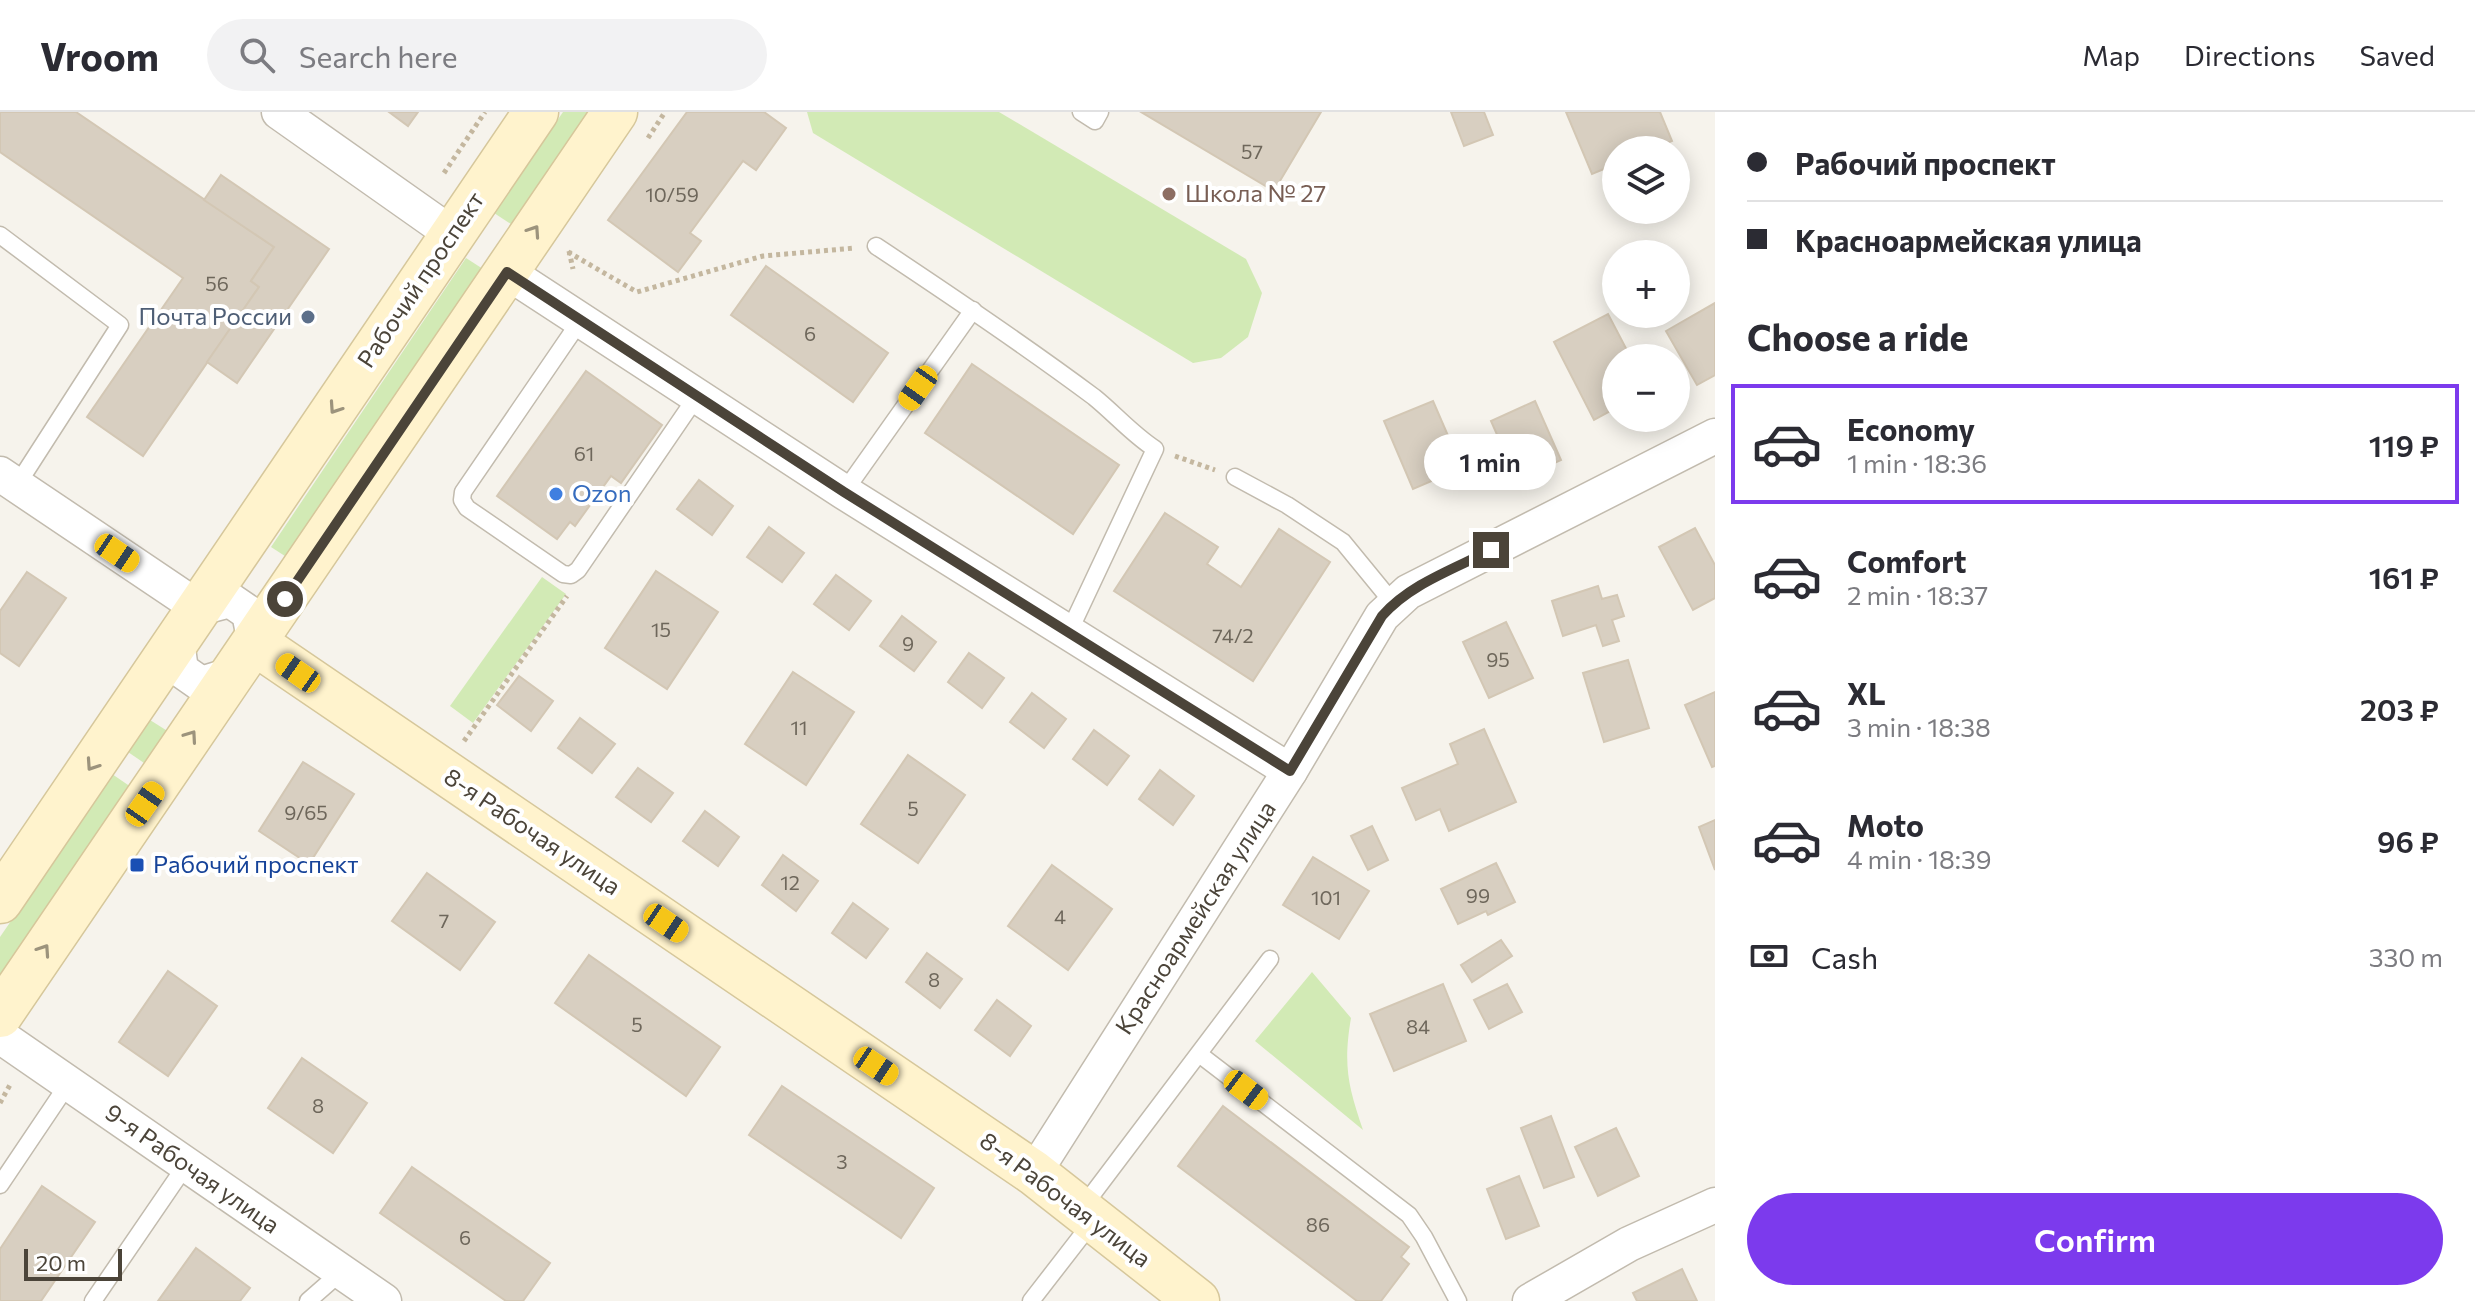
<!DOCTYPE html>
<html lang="en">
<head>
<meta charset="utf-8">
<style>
  :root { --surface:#fff; --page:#f2f2f3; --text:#2b2b33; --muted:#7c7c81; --line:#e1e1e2; --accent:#7c3aed }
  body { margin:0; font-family:Commissioner,sans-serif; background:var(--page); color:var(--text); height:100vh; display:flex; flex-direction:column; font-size:30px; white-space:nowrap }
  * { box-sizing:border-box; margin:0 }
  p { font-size:26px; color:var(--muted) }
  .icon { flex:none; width:44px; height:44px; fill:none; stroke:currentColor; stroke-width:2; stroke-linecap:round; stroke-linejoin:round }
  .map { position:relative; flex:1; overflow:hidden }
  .sheet { display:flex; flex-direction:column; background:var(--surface); width:760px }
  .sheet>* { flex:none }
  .top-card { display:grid; align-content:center; height:176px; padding:0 32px; background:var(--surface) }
  .fabs { position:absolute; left:1602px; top:24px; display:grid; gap:16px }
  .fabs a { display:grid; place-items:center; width:88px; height:88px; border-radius:50%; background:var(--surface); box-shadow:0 4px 20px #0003; font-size:40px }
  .scale { position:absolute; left:24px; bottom:20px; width:98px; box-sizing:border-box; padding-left:8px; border:4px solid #4b4439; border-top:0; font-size:22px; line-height:28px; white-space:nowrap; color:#4b4439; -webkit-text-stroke:6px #fff; paint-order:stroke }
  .end { position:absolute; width:36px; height:36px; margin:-18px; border:10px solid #4b4439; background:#fff; box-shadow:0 0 0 4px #fff }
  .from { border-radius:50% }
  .bubble { position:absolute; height:56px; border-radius:28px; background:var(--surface); box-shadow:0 4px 20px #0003; font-size:26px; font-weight:600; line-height:56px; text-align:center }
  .car { position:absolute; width:24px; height:48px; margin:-24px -12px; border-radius:10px; box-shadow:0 0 6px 2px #0007; background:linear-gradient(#f5c518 24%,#345 0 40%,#f5c518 0 76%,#345 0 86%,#f5c518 0) }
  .top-card b { display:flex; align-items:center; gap:28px; height:76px; font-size:30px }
  .top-card b+b { border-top:2px solid var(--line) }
  .top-card i { width:20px; height:20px; background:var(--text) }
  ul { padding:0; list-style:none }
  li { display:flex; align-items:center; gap:24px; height:120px; margin:0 16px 12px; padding:0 16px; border:4px solid transparent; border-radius:0px }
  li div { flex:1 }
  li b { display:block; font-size:30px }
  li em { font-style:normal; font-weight:600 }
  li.selected { border-color:var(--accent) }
  li>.icon { width:72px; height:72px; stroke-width:1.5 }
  h2 { padding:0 32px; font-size:36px; line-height:96px }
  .pay { display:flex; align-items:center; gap:20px; height:88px; padding:0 32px; font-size:30px }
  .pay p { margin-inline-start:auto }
  .cta { display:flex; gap:16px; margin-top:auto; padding:16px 32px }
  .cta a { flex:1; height:92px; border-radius:48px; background:var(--accent); color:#fff; font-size:32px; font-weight:600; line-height:92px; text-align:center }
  header { display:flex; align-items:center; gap:48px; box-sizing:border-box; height:112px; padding:0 40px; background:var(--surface); border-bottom:2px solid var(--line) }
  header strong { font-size:38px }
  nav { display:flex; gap:44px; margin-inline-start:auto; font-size:28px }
  .search { width:560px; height:72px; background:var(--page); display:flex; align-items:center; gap:20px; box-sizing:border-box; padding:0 28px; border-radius:44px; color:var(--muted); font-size:30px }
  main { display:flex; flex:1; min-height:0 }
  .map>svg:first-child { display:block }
</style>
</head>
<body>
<header>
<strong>Vroom</strong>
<div class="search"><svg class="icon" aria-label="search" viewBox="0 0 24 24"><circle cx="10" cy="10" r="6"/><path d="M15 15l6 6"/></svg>Search here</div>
<nav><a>Map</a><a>Directions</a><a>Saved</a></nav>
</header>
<main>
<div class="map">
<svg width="1715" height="1189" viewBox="0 0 1715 1189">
  <rect width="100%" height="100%" fill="#f6f3ec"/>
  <!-- green -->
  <g fill="#d2eab5">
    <path d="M563,0H592L514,114L494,101Z"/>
    <path d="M807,0H999L1246,147L1262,181L1248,225L1221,246L1193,251L813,21Z"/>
    <path d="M466,146L483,157L288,446L271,435Z"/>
    <path d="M542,465L566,482L473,611L450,594Z"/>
    <path d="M150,608L169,620L147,653L128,640Z"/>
    <path d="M112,662L131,675L0,867V825Z"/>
    <path d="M1312,860L1351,906C1343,953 1348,974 1363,1018L1255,929Z"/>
  </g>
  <!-- building -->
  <g fill="#d8cfc1" stroke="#d3c7b4" stroke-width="2">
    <path d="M0,0H76L274,135L251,169L259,175L143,344L87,305L183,166L0,40Z"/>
    <path d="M389,0H418L408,14Z"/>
    <path d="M687,0H764L786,16L756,58L743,49L690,121L701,129L678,160L608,108Z"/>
    <path d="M1141,0H1321L1274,79Z"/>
    <path d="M1451,0H1484L1493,23L1464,34Z"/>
    <path d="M1566,0H1660L1672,29L1650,38H1616V52L1592,62Z"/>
    <path d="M221,63L329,137L237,271L207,250L259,175L251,169L274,135L204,88Z"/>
    <path d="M766,154L888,241L853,290L731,203Z"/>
    <path d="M1715,191V263L1697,273L1666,219Z"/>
    <path d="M1608,202L1631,246H1616V269L1611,271L1616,280V296L1594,308L1554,230Z"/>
    <path d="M972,252L1119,353L1073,422L925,321Z"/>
    <path d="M586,259L662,313L621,371L611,364L575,414L570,410L557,427L497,384Z"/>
    <path d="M1433,289L1462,356L1413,377L1384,309Z"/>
    <path d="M1535,289L1561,348L1517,368L1491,309Z"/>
    <path d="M699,368L733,394L712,423L677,397Z"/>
    <path d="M1165,401L1218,435L1207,452L1241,475L1279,417L1330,450L1253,569L1114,479Z"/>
    <path d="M769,415L804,441L782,470L747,445Z"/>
    <path d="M1695,416L1715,453V486L1693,498L1659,435Z"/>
    <path d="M656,459L718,500L667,577L605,536Z"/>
    <path d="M27,460L66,486L19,554L0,541V499Z"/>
    <path d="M836,463L871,489L849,518L814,492Z"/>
    <path d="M1598,474L1602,487L1617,483L1624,504L1612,508L1619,529L1603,534L1596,513L1563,524L1552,489Z"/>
    <path d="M902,504L936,530L914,559L880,534Z"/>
    <path d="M1506,510L1533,566L1489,586L1463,530Z"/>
    <path d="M969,541L1004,566L982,596L948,570Z"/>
    <path d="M1628,548L1649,616L1604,630L1583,561Z"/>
    <path d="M793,560L854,600L806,673L745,632Z"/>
    <path d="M519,564L553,589L531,619L497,593Z"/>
    <path d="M1715,580V654L1712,655L1685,593Z"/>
    <path d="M1032,581L1066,607L1044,636L1010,610Z"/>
    <path d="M580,606L615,632L592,661L558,636Z"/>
    <path d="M1484,617L1516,690L1449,719L1440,697L1416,708L1402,676L1458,652L1450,632Z"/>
    <path d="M1094,618L1129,644L1107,673L1073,647Z"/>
    <path d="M908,643L965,683L918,751L861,712Z"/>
    <path d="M303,650L354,682L309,752L259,719Z"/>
    <path d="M638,656L673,681L651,710L616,685Z"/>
    <path d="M1160,658L1194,684L1173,713L1139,687Z"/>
    <path d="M705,699L739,725L718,754L683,729Z"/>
    <path d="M1715,708V758L1699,715Z"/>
    <path d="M1372,714L1388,748L1368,758L1351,724Z"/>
    <path d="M783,743L818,769L796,799L762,773Z"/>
    <path d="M1313,745L1369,779L1339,827L1283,793Z"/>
    <path d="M1496,751L1515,790L1488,803L1486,799L1458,812L1441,777Z"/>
    <path d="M1052,753L1112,797L1068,858L1008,814Z"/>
    <path d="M427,761L495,810L460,858L392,809Z"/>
    <path d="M853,791L888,817L866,846L832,821Z"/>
    <path d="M1501,828L1512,844L1472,870L1461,853Z"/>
    <path d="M927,841L962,867L940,896L906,870Z"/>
    <path d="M589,843L720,935L686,984L555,891Z"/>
    <path d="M168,859L217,894L168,964L119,930Z"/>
    <path d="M1443,872L1466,929L1394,959L1370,902Z"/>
    <path d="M1507,872L1522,900L1489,917L1474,888Z"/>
    <path d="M997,888L1031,914L1010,944L975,918Z"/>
    <path d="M302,946L367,991L333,1041L268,996Z"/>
    <path d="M782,974L934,1076L901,1126L749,1023Z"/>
    <path d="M1223,994L1409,1135L1401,1145L1409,1152L1381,1189H1357L1178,1054Z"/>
    <path d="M1551,1004L1574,1065L1544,1076L1521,1016Z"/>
    <path d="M1616,1016L1639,1064L1598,1084L1575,1035Z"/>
    <path d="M412,1055L550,1151L523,1189H506L380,1101Z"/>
    <path d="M1519,1064L1539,1114L1506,1127L1487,1077Z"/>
    <path d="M42,1074L95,1110L41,1189H0V1137Z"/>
    <path d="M196,1136L250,1176L240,1189H158Z"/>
    <path d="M1682,1157L1697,1189H1637L1633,1181Z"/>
  </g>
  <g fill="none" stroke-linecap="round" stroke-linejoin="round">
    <defs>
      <g id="lane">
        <path d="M1081,0L1095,9L1100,0"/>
        <path d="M0,123L120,213L17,373"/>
        <path d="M876,134C950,183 1023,232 1094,285C1115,302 1132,322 1155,337L1069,520"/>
        <path d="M580,209L463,380L462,388L467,396L563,462L571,463L578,458L697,284"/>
        <path d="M1235,365L1287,393L1343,430L1393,491"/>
        <path d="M844,380L973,198"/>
        <path d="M1199,942L1409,1103L1424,1125L1458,1189"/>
        <path d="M0,1073L68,972"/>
        <path d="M1082,1096L1270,847"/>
        <path d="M93,1189L186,1053"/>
        <path d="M308,1189L341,1160"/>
        <path d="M1031,1189L1093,1109"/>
      </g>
      <g id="street">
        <path d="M279,0L452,122"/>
        <path d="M507,160L844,380L1290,659"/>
        <path d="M0,362L199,496L230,488L249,501L255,531"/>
        <path d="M177,529L181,558L201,572L234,562"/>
        <path d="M0,924L384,1189"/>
        <path d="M1034,1061L1290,659L1382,504L1408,480L1715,324"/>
        <path d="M1530,1189L1629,1132L1715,1093"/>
      </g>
      <g id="secondary">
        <path d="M255,531L1034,1061L1197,1189"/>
        <path d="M0,789L536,0"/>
        <path d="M0,903L615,0"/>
      </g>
    </defs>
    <!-- lane casing -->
    <use href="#lane" stroke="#c2bbae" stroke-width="19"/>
    <!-- street casing -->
    <use href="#street" stroke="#c2bbae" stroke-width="37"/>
    <!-- secondary casing -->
    <use href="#secondary" stroke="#d6c79b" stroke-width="47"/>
    <!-- path -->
    <g stroke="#c4b79f" stroke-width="5" stroke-dasharray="4 4" stroke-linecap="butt">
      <path d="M648,26L665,0"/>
      <path d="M444,61L485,0"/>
      <path d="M569,139L573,157"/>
      <path d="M568,140L637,180L763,144L855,136"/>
      <path d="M1175,344L1215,358"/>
      <path d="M464,629L567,484"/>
      <path d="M0,991L11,971"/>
    </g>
    <!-- lane -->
    <use href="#lane" stroke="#fff" stroke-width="16"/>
    <!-- street -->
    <use href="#street" stroke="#fff" stroke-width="34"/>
    <!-- secondary -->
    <use href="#secondary" stroke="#fff3cd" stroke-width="44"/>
  </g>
  <!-- one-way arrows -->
  <defs><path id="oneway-chevron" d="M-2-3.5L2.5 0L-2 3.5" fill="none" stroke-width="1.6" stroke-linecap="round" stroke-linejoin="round" transform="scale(2)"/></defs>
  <g stroke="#9c937c">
    <use href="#oneway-chevron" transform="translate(534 119) rotate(-56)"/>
    <use href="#oneway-chevron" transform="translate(335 296) rotate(124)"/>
    <use href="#oneway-chevron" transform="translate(191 624) rotate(-55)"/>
    <use href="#oneway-chevron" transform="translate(92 653) rotate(124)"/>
    <use href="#oneway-chevron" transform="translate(44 838) rotate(-56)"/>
  </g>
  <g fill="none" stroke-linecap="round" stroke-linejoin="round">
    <!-- route -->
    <path stroke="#4b4439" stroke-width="10" d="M285,487L507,160L844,380L1290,659L1382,504C1410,472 1454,457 1491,438"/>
  </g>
  <!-- markers -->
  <circle fill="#8d6e63" stroke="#fff" stroke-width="3" cx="1169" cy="82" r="8"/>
  <circle fill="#5c6f8a" stroke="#fff" stroke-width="3" cx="308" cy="205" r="8"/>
  <circle fill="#3f7fe0" stroke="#fff" stroke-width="3" cx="556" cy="382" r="8"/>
  <rect fill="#1a4fb4" stroke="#fff" stroke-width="3" x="129" y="745" width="16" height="16" rx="4"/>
  <g text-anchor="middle" stroke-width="8" stroke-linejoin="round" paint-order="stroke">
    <!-- number labels -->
    <g font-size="20" fill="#6e675b">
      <text x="1252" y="47">57</text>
      <text x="672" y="90">10/59</text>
      <text x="217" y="179">56</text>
      <text x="810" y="229">6</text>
      <text x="584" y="349">61</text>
      <text x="661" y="525">15</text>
      <text x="1233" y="531">74/2</text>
      <text x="908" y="539">9</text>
      <text x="1498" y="555">95</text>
      <text x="799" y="623">11</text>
      <text x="913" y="704">5</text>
      <text x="306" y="708">9/65</text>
      <text x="790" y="778">12</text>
      <text x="1478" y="791">99</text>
      <text x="1326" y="793">101</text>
      <text x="1060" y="812">4</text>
      <text x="444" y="816">7</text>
      <text x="934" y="875">8</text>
      <text x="637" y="920">5</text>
      <text x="1418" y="922">84</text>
      <text x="318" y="1001">8</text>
      <text x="842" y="1057">3</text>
      <text x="1318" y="1120">86</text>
      <text x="465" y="1133">6</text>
    </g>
    <!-- education labels -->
    <g font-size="24" fill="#785e54" stroke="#fff" text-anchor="start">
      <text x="1185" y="90">Школа № 27</text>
    </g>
    <!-- street labels -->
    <g font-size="24" fill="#4b4439" stroke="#fff">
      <text transform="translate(421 168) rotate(-56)" y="8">Рабочий проспект</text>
      <text transform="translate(532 720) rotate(34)" y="8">8-я Рабочая улица</text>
      <text transform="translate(1196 806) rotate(-57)" y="8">Красноармейская улица</text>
      <text transform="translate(192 1057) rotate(35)" y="8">9-я Рабочая улица</text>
      <text transform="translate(1065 1088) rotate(37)" y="8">8-я Рабочая улица</text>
    </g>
    <!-- service labels -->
    <g font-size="24" fill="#4e5e75" stroke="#fff" text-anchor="end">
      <text x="292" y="213">Почта России</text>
    </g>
    <!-- shop labels -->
    <g font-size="24" fill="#366cbe" stroke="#fff" text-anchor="start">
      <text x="572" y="390">Ozon</text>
    </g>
    <!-- transit labels -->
    <g font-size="24" fill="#164399" stroke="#fff" text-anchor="start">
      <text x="153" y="761">Рабочий проспект</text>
    </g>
  </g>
</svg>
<div class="fabs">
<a><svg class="icon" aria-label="layers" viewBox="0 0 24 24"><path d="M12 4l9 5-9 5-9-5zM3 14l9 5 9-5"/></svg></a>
<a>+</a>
<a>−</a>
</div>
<div class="scale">20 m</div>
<i class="end from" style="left:285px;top:487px"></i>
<i class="end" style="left:1491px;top:438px"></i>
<div class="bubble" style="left:1424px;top:322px;width:132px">1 min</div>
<i class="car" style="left:918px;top:276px;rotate:215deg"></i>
<i class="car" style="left:117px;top:441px;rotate:124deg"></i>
<i class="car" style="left:298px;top:561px;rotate:305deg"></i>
<i class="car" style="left:145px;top:692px;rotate:35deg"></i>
<i class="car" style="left:666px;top:811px;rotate:124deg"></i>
<i class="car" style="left:876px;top:954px;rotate:124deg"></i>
<i class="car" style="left:1246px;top:978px;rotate:127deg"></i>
</div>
<section class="sheet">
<div class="top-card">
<b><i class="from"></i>Рабочий проспект</b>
<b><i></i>Красноармейская улица</b>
</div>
<h2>Choose a ride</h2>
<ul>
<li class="selected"><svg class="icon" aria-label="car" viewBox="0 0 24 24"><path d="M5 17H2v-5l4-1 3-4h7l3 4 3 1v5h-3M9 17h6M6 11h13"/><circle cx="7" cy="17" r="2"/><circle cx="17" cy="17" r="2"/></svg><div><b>Economy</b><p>1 min · 18:36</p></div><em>119 ₽</em></li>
<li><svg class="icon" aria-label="car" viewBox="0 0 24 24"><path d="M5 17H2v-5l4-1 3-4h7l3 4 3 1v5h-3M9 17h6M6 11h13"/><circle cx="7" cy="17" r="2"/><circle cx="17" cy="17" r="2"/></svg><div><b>Comfort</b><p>2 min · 18:37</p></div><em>161 ₽</em></li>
<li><svg class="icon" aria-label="car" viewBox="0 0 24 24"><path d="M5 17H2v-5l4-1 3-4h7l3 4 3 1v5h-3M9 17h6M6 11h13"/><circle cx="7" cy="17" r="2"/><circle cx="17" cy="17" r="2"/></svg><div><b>XL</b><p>3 min · 18:38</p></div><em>203 ₽</em></li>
<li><svg class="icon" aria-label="car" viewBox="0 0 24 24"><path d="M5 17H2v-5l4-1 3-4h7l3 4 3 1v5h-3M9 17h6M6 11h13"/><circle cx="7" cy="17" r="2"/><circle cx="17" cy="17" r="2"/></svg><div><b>Moto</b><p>4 min · 18:39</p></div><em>96 ₽</em></li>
</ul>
<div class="pay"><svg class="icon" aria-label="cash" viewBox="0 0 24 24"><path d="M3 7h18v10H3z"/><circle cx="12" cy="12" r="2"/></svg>Cash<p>330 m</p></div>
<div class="cta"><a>Confirm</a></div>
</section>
</main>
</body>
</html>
